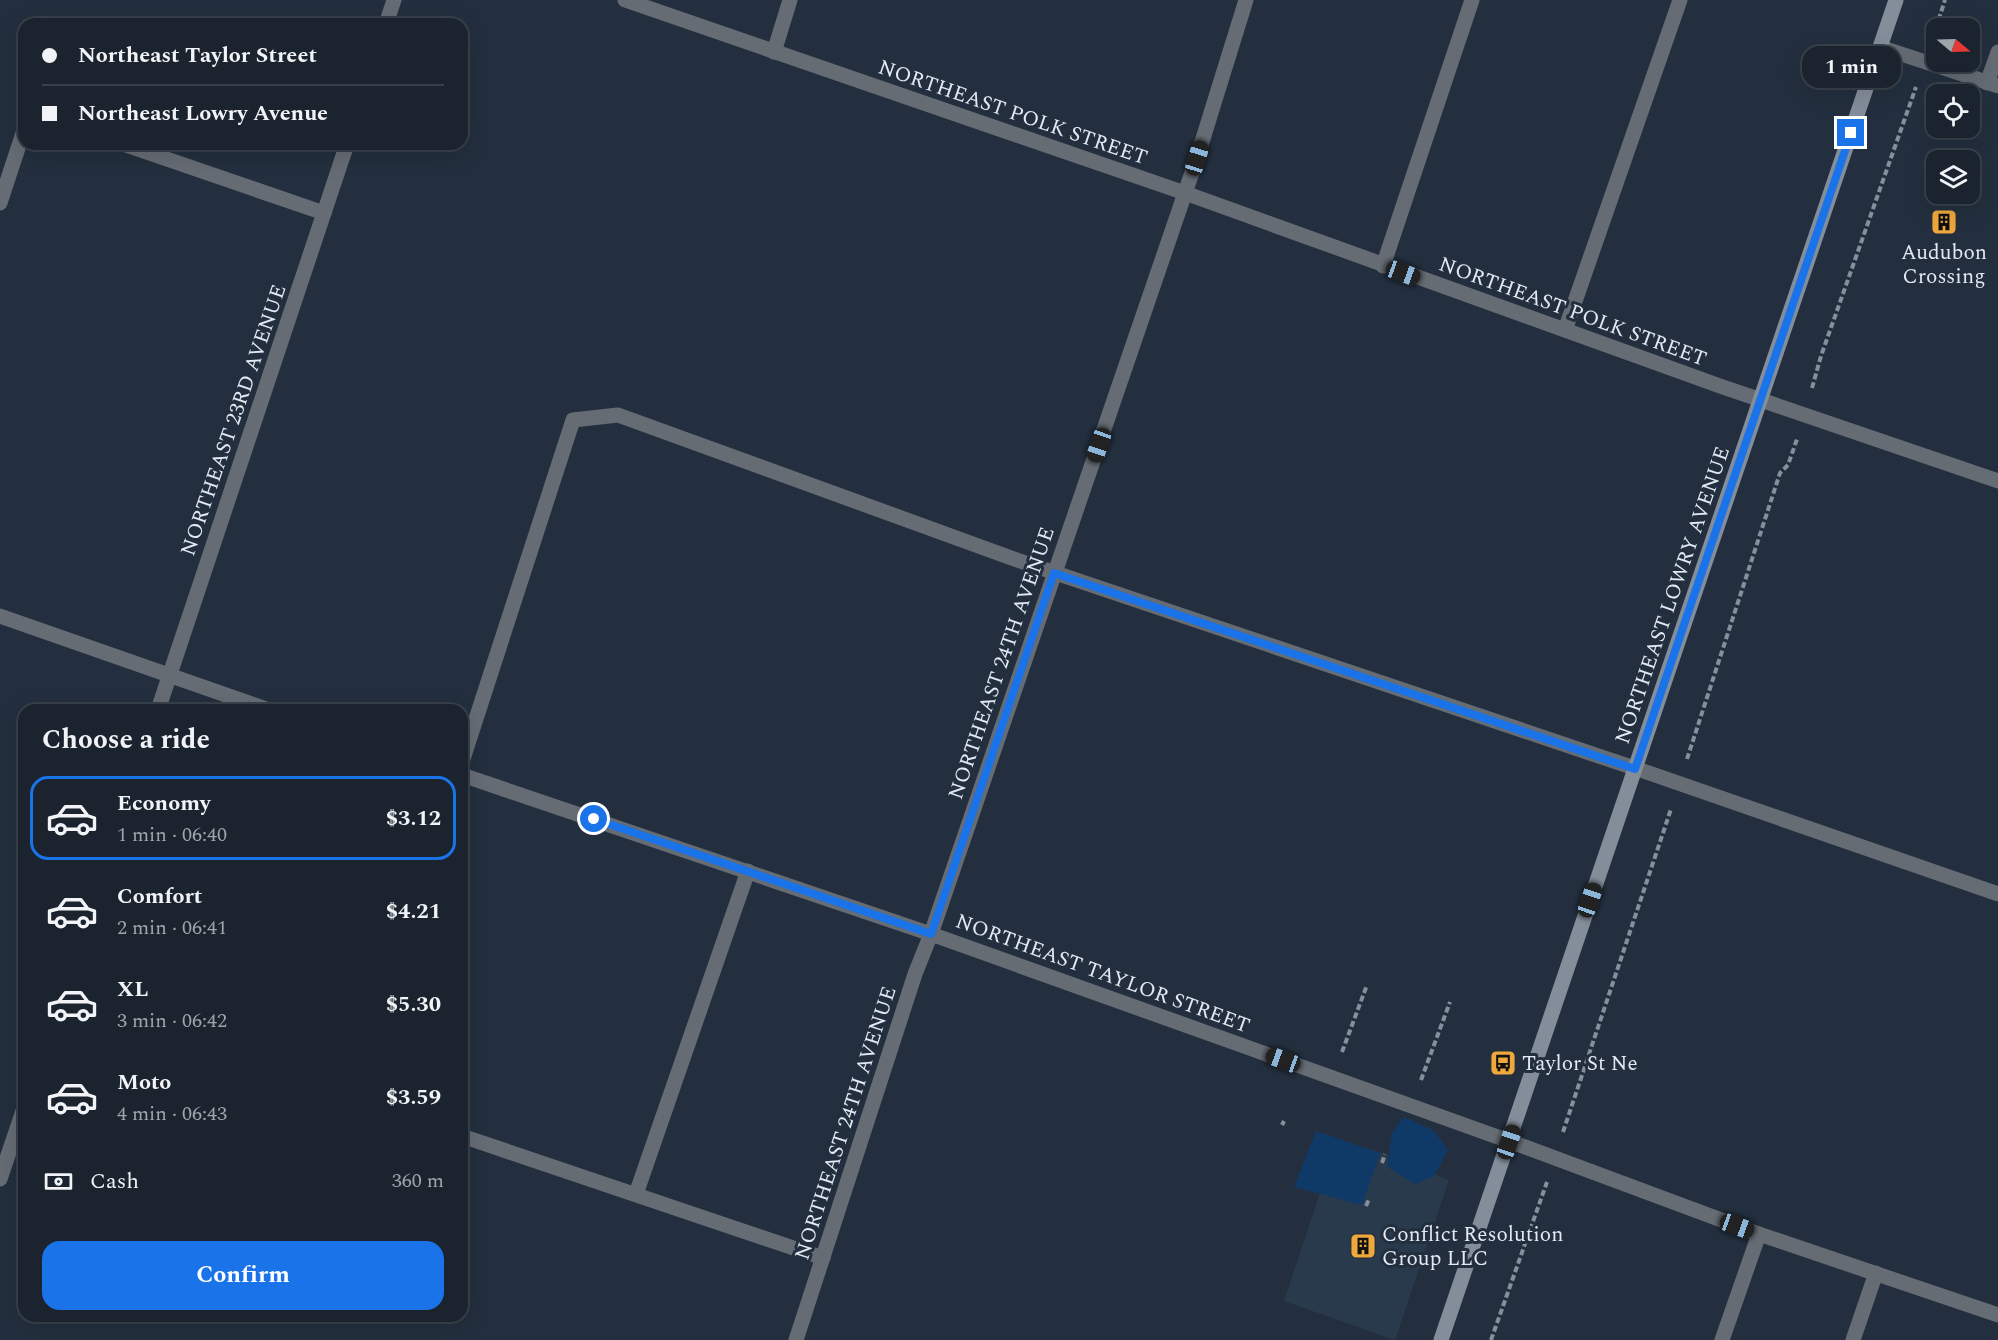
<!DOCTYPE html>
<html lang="en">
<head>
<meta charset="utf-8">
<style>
  :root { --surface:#1a232e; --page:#232b36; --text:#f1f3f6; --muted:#9fa4aa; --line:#38404a; --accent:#1a73e8 }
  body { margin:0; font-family:Spectral,serif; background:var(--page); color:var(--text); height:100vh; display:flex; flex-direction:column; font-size:22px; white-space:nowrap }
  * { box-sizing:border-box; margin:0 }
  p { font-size:20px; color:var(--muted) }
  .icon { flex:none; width:33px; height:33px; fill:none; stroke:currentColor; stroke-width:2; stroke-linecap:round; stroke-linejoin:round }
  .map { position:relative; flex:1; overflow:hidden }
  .details { position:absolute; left:18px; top:704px; width:450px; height:618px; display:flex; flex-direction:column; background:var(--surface); border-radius:18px; box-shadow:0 6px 24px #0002,0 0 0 2px var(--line) }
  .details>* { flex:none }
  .banner { position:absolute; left:18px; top:18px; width:450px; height:132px; border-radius:18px; box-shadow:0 6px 24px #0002,0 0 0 2px var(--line); display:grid; align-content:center; height:132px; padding:0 24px; background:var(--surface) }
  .needle { width:39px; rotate:109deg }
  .fabs { position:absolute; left:1926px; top:18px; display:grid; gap:12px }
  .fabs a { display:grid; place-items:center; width:54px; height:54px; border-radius:12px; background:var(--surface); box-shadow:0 6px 24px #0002,0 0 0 2px var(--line); font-size:30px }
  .end { position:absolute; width:27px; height:27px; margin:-14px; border:8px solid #1a73e8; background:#fff; box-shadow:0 0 0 3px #fff }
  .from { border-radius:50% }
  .bubble { position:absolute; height:42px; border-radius:18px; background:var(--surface); box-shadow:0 6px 24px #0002,0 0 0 2px var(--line); font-size:20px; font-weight:700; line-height:42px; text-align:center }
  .car { position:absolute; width:18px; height:36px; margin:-18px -9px; border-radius:8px; box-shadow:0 0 4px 2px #0007; background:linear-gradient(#222 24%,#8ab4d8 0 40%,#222 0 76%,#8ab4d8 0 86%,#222 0) }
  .banner b { display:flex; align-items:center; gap:21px; height:57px; font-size:22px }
  .banner b+b { border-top:2px solid var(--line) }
  .banner i { width:15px; height:15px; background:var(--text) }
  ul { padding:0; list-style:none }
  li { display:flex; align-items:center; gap:18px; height:84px; margin:0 12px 9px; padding:0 12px; border:3px solid transparent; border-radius:18px }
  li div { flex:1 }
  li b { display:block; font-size:22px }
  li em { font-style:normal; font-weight:700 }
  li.on { border-color:var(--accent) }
  li>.icon { width:54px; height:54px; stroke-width:1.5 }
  h2 { padding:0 24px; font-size:27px; line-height:72px }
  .pay { display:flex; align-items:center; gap:15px; height:66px; padding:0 24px; font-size:22px }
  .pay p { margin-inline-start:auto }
  .cta { display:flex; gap:12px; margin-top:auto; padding:12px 24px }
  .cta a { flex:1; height:69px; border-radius:18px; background:var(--accent); color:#fff; font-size:24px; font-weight:700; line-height:69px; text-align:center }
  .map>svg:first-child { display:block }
</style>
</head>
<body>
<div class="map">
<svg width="1998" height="1340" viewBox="0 0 1998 1340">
  <rect width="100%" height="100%" fill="#232f3e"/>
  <!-- built -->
  <path fill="#293a4d" d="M1338,1139L1385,1154L1449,1180L1395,1340L1284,1301Z"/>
  <!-- green -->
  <g fill="#0f3967">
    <path d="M1404,1117L1433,1130L1448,1150L1434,1176L1415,1184L1387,1167L1392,1132Z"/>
    <path d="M1316,1131L1380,1153L1362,1205L1294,1187Z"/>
  </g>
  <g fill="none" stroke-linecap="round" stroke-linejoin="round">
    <!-- path -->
    <g stroke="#86909c" stroke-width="4" stroke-dasharray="6 3" stroke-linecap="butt">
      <path d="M1933,37L1945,0"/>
      <path d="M1812,388L1821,356L1916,87"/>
      <path d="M1687,759L1780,473L1788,465L1797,439"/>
      <path d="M1342,1052L1367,985"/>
      <path d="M1421,1080L1450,1002"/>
      <path d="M1282,1125L1284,1121"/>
      <path d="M1563,1132L1671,809"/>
      <path d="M1382,1163L1385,1154"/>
      <path d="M1366,1206L1369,1199"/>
      <path d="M1491,1340L1547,1182"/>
    </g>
    <!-- service -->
    <g stroke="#666c74" stroke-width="15">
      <path d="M1880,47L1998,86"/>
      <path d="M774,52L790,0"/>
      <path d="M1987,83L1998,52"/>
      <path d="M123,144L324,213"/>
      <path d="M0,203L24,130"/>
      <path d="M1383,266L1472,0"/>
      <path d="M1565,330L1680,0"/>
      <path d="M462,762L573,420L618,415L1017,560L1652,774L1998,894"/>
      <path d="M462,1136L823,1258"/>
      <path d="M636,1194L748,871"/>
      <path d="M1722,1340L1759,1234"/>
      <path d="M1853,1340L1876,1273"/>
    </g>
    <!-- minor -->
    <g stroke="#666c74" stroke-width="15">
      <path d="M625,0L1185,193L1720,386L1998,481"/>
      <path d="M386,24L394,0"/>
      <path d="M0,616L269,710"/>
      <path d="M158,710L347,144"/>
      <path d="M462,775L931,934L1509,1141L1759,1234L1998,1315"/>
      <path d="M0,1179L24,1108"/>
      <path d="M796,1340L915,974L931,934L1197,158L1246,0"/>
    </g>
    <!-- secondary -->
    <path stroke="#848e9a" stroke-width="15" d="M1441,1340L1896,0"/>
  </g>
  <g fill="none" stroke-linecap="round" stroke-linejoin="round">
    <!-- route -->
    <path stroke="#1a73e8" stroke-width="8" d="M594,819L931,934L1054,573L1635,769L1851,133"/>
  </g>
  <!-- icons -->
  <defs>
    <symbol id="building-square" viewBox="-11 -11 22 22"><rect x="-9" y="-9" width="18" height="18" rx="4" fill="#eea83c" stroke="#232f3e"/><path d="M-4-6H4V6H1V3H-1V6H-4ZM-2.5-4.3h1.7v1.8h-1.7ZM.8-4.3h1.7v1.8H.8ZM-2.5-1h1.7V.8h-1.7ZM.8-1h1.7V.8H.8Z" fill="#111"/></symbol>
    <symbol id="bus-square" viewBox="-11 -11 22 22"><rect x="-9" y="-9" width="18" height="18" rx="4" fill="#eea83c" stroke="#232f3e"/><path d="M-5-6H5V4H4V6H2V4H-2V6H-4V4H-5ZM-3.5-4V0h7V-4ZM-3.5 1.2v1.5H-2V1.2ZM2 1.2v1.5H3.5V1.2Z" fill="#111"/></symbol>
  </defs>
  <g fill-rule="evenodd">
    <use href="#building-square" x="1929" y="207" width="30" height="30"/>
    <use href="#bus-square" x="1488" y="1048" width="30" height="30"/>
    <use href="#building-square" x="1348" y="1231" width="30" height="30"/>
  </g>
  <g text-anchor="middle" stroke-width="6" stroke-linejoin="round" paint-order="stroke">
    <!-- street labels -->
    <g font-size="21" fill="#e1e9f3" stroke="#232f3e">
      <text transform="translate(1013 112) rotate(19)" y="7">NORTHEAST POLK STREET</text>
      <text transform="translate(1573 311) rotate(20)" y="7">NORTHEAST POLK STREET</text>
      <text transform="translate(233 420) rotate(-71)" y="7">NORTHEAST 23RD AVENUE</text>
      <text transform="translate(1672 595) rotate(-71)" y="7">NORTHEAST LOWRY AVENUE</text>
      <text transform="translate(1001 663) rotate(-71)" y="7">NORTHEAST 24TH AVENUE</text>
      <text transform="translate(1103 973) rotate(20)" y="7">NORTHEAST TAYLOR STREET</text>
      <text transform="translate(845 1123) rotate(-72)" y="7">NORTHEAST 24TH AVENUE</text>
    </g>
    <!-- poi labels -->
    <g font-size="21" fill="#e1e9f3" stroke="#232f3e" text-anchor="start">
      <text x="1944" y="259" text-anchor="middle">Audubon<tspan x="1944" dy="24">Crossing</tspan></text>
      <text x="1522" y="1070">Taylor St Ne</text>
      <text x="1382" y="1241">Conflict Resolution<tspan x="1382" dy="24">Group LLC</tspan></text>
    </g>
  </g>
</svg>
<div class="fabs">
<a><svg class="needle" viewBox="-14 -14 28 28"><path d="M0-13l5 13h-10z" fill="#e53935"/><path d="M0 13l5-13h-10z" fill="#9fa4aa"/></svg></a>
<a><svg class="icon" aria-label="locate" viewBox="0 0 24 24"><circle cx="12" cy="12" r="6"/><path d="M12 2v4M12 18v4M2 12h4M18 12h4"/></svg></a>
<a><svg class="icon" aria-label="layers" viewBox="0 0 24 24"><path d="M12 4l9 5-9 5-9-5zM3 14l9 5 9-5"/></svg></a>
</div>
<i class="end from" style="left:594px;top:819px"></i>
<i class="end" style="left:1851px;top:133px"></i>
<div class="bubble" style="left:1802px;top:46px;width:99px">1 min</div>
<i class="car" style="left:1197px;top:158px;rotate:17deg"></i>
<i class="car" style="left:1403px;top:273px;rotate:110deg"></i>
<i class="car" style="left:1099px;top:445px;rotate:199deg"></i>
<i class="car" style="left:1590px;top:900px;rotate:19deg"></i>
<i class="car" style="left:1283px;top:1060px;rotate:290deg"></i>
<i class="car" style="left:1509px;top:1142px;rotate:19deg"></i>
<i class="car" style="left:1737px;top:1226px;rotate:110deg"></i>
<div class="banner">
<b><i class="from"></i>Northeast Taylor Street</b>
<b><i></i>Northeast Lowry Avenue</b>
</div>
<section class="details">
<h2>Choose a ride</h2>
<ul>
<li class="on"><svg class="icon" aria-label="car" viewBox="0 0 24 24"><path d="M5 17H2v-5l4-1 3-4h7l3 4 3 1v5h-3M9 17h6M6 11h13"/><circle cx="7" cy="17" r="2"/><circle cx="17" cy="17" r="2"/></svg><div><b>Economy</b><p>1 min · 06:40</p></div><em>$3.12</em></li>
<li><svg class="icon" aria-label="car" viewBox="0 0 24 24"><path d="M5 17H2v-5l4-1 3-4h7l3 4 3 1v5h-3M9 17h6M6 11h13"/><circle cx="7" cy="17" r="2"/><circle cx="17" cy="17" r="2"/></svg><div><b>Comfort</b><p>2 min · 06:41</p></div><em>$4.21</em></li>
<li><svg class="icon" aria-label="car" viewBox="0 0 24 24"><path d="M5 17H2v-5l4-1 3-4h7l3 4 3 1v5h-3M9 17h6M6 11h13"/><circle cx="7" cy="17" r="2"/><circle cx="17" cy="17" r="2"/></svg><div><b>XL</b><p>3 min · 06:42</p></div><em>$5.30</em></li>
<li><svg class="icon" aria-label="car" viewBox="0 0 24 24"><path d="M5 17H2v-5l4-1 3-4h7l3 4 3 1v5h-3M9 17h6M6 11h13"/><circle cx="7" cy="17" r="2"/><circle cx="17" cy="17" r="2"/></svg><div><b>Moto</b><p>4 min · 06:43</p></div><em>$3.59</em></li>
</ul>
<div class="pay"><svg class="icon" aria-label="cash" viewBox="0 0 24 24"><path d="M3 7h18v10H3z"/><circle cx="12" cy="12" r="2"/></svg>Cash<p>360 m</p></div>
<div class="cta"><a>Confirm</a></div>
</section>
</div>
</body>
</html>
